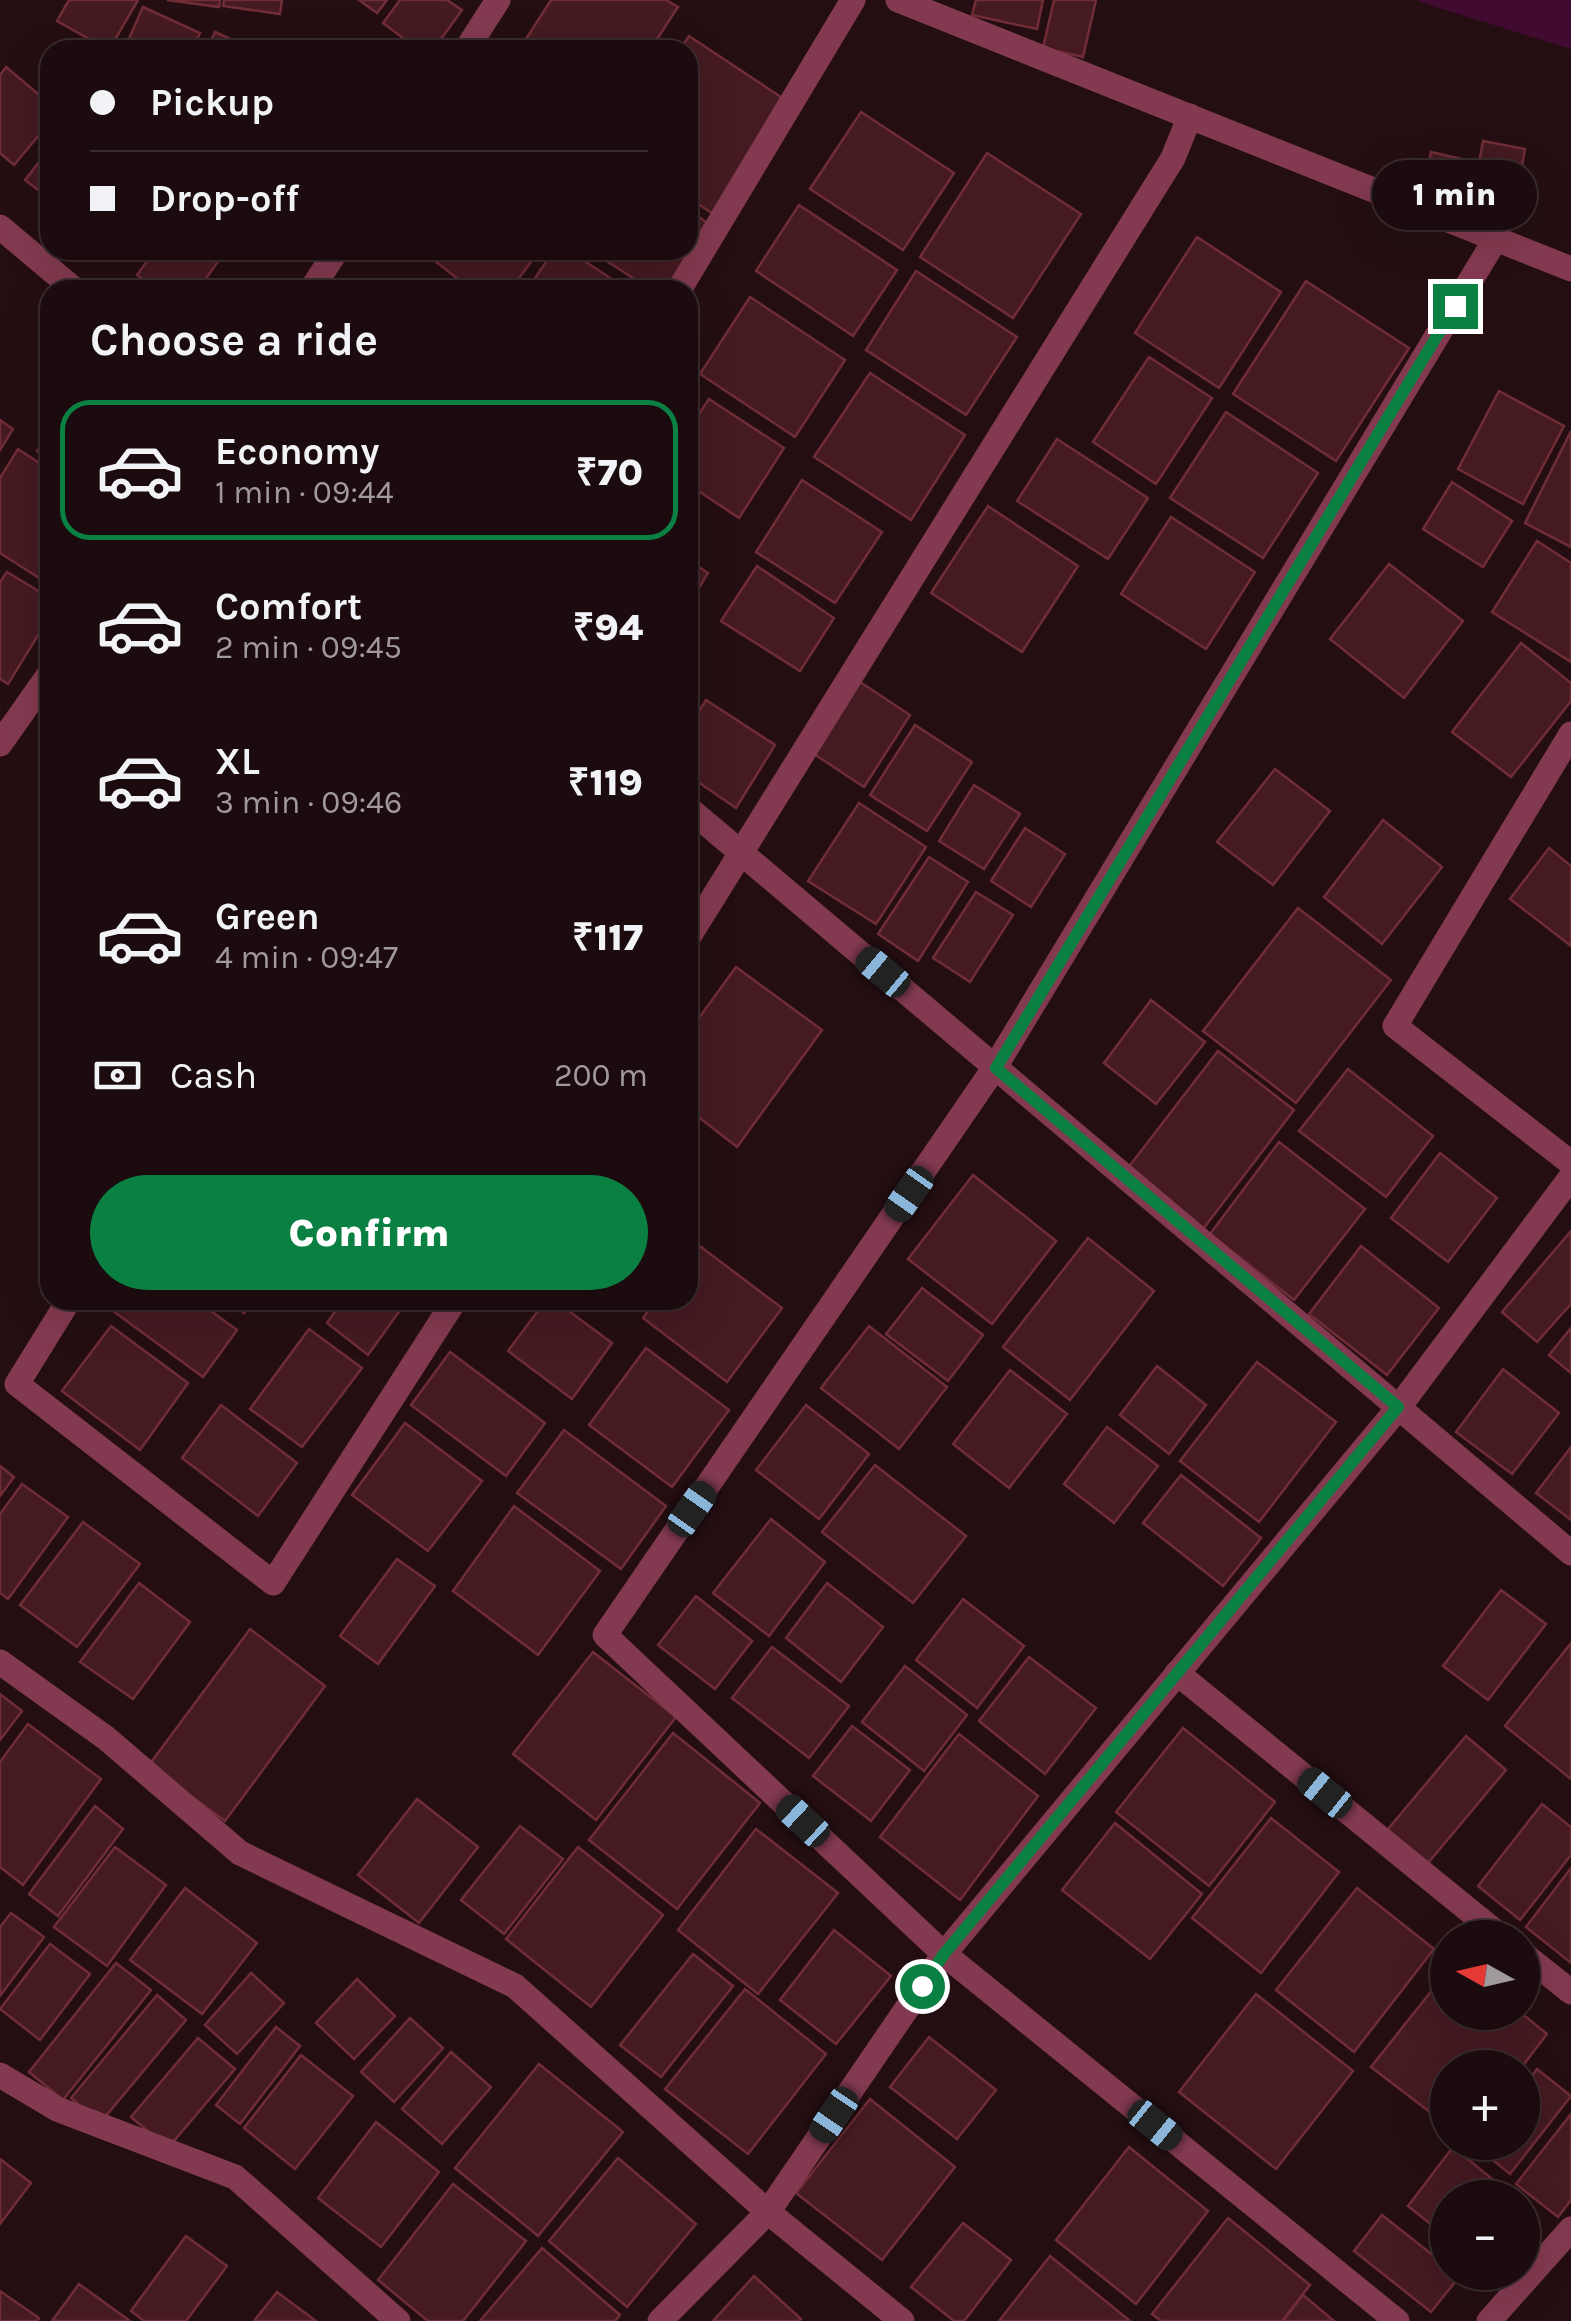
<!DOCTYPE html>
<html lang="en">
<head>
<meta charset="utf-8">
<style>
  :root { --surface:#1b0a0e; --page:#241317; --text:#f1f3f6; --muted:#a09a9e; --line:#392b2e; --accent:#0b8043 }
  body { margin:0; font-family:Karla,sans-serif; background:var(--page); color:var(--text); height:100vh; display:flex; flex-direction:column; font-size:38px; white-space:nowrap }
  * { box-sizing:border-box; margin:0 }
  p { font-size:32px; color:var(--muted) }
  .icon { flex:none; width:55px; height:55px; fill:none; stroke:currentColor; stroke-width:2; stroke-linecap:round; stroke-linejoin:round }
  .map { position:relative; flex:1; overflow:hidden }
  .sheet { position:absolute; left:40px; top:280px; width:658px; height:1030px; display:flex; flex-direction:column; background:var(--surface); border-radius:30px; box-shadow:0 10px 40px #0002,0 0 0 2px var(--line) }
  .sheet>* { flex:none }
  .banner { position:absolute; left:40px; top:40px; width:658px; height:220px; border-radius:30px; box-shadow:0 10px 40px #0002,0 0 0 2px var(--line); display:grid; align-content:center; height:220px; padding:0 50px; background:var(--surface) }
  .needle { width:65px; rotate:278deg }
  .tools { position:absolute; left:1430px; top:1920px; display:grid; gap:20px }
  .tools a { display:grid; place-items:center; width:110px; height:110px; border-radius:50%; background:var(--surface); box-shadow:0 10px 40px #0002,0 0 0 2px var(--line); font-size:50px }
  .end { position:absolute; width:45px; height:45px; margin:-22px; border:12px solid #0b8043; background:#fff; box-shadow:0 0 0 5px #fff }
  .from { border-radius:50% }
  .bubble { position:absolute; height:70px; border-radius:35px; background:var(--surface); box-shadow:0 10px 40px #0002,0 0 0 2px var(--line); font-size:32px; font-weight:800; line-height:70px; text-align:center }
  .car { position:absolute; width:30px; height:60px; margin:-30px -15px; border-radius:12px; box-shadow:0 0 8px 2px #0007; background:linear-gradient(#222 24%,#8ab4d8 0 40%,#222 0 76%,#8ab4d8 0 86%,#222 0) }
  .banner b { display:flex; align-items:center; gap:35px; height:95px; font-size:38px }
  .banner b+b { border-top:2px solid var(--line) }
  .banner i { width:25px; height:25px; background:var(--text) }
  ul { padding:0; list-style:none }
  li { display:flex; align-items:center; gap:30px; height:140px; margin:0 20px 15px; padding:0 30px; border:5px solid transparent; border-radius:30px }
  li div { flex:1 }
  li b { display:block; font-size:38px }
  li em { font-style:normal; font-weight:800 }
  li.on { border-color:var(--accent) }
  li>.icon { width:90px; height:90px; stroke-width:1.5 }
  h2 { padding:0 50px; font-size:45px; line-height:120px }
  .pay { display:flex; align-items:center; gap:25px; height:110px; padding:0 50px; font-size:38px }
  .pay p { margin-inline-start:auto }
  .cta { display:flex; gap:20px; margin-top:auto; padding:20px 50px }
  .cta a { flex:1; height:115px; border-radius:60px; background:var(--accent); color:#fff; font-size:40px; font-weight:800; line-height:115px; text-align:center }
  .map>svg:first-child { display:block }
</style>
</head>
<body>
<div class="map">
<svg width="1571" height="2321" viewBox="0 0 1571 2321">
  <rect width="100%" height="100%" fill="#240e12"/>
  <!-- water -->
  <path fill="#410a31" d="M1416,0H1571V49L1426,4Z"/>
  <!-- building -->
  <g fill="#451a21" stroke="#702d37" stroke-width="2.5">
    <path d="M69,0H138L109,50L57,21Z"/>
    <path d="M167,0H220L219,7Z"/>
    <path d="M224,0H282L280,14L223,6Z"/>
    <path d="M359,0H387L377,13Z"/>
    <path d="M400,0H447L462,10L433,50H419L383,23Z"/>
    <path d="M551,0H666L678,7L650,50H519Z"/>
    <path d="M976,0H1043L1037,29L972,15Z"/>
    <path d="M1054,0H1096L1083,57L1043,48Z"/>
    <path d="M143,7L200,33L192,50H124Z"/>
    <path d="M215,32L254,50H207Z"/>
    <path d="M689,36L787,101L713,214L688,197V50H680Z"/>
    <path d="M6,67L50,104V122L14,165L0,153V75Z"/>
    <path d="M861,112L954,173L903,250L810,189Z"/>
    <path d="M1483,141L1525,149L1512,221L1470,212Z"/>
    <path d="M50,148V199L25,180Z"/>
    <path d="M1431,152L1475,162L1467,203L1422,194Z"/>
    <path d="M987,153L1081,214L1013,318L920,257Z"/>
    <path d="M799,205L897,270L853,336L756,271Z"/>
    <path d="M688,210L708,223L665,290H651L590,250H688Z"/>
    <path d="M1197,237L1281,292L1219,388L1135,333Z"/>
    <path d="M116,250H137L129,260Z"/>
    <path d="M155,250H226L198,290H158L137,275Z"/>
    <path d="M421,250H540L510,290H472Z"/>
    <path d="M554,250H568L628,290H527Z"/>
    <path d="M916,271L1017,337L966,415L866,350Z"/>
    <path d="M1306,281L1409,348L1336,461L1233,394Z"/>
    <path d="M750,297L845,360L795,437L700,374Z"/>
    <path d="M1149,357L1212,398L1156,484L1093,442Z"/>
    <path d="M870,373L965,435L911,520L814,457Z"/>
    <path d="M1499,391L1564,426L1523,504L1458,469Z"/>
    <path d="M709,399L784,448L739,518L688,484V430Z"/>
    <path d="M1226,412L1318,473L1263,558L1170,498Z"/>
    <path d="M0,420L13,429L0,450Z"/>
    <path d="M50,430V459L37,451Z"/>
    <path d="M1571,431V547L1525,523Z"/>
    <path d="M1057,439L1148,498L1108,559L1017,501Z"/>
    <path d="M18,449L50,470V585L0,553V478Z"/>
    <path d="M802,480L882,532L835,603L756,552Z"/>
    <path d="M1452,482L1512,521L1483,567L1423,529Z"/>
    <path d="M988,506L1078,566L1022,652L931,593Z"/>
    <path d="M1171,517L1255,572L1206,649L1121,594Z"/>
    <path d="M1537,541L1571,563V662L1492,612Z"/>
    <path d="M688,560L708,573L688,606Z"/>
    <path d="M1389,564L1463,621L1404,698L1330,639Z"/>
    <path d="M757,566L834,618L800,671L721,621Z"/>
    <path d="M7,572L50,598V616L8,684L0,679V582Z"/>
    <path d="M1521,643L1571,683V701L1511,777L1452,732Z"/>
    <path d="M860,682L910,715L864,787L814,754Z"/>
    <path d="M706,700L775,745L736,808L688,775V729Z"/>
    <path d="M915,725L972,762L927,831L870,795Z"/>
    <path d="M1275,769L1330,811L1273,885L1217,842Z"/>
    <path d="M974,785L1020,814L984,869L939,841Z"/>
    <path d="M859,803L926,847L876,924L808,881Z"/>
    <path d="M1383,820L1442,867L1382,944L1324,897Z"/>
    <path d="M1025,828L1065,854L1031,907L991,881Z"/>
    <path d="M1549,848L1571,866V946L1510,899Z"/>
    <path d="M929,857L968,882L918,961L878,934Z"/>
    <path d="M976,892L1013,915L970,982L933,958Z"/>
    <path d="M1298,908L1391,980L1296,1103L1203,1031Z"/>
    <path d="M736,967L822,1030L737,1147L688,1109V1033Z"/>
    <path d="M1151,1000L1205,1042L1156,1104L1104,1063Z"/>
    <path d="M1218,1051L1294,1110L1200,1233L1124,1173Z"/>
    <path d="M1348,1069L1433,1136L1386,1197L1299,1131Z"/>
    <path d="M1279,1142L1365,1209L1294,1300L1210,1234Z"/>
    <path d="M1440,1153L1497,1198L1448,1262L1391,1218Z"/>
    <path d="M973,1175L1056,1241L992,1324L908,1259Z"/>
    <path d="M1571,1231V1304L1537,1342L1502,1312Z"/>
    <path d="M1088,1238L1154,1291L1070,1400L1003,1347Z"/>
    <path d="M697,1244L782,1308L727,1382L643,1318L656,1300H688V1257Z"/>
    <path d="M1361,1246L1439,1308L1387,1375L1309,1314Z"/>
    <path d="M922,1288L983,1335L948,1381L886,1334Z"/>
    <path d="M120,1300H196L237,1330L203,1377L113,1311Z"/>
    <path d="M227,1300H254L244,1313Z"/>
    <path d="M343,1300H389L401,1309L368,1355L327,1323Z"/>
    <path d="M546,1300H554L612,1343L572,1399L508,1351Z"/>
    <path d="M111,1326L188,1383L140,1450L62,1391Z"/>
    <path d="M869,1326L947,1387L899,1449L821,1388Z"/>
    <path d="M1571,1328V1373L1549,1355Z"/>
    <path d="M309,1329L362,1368L302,1447L250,1409Z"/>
    <path d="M646,1348L729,1410L672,1487L589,1425Z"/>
    <path d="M450,1352L545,1423L506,1476L411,1405Z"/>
    <path d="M1257,1362L1336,1422L1259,1522L1180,1461Z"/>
    <path d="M1157,1366L1206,1405L1169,1454L1120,1415Z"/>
    <path d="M1503,1369L1559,1413L1512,1474L1456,1432Z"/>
    <path d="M1010,1370L1067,1414L1009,1488L953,1444Z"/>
    <path d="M221,1405L297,1463L258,1516L182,1458Z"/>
    <path d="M806,1405L869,1454L819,1519L756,1470Z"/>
    <path d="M405,1423L482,1481L428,1551L352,1495Z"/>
    <path d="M1107,1427L1158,1466L1114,1523L1064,1484Z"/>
    <path d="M564,1430L666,1506L621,1569L517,1493Z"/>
    <path d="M1571,1447V1520L1536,1493Z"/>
    <path d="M875,1465L966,1536L913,1603L822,1532Z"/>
    <path d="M0,1466L14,1477L0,1496Z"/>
    <path d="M1181,1475L1261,1538L1223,1586L1143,1523Z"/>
    <path d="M22,1484L68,1517L8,1599L0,1593V1514Z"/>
    <path d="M514,1506L600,1571L538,1655L453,1591Z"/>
    <path d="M771,1519L825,1562L769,1636L713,1593Z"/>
    <path d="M83,1522L140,1564L77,1647L20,1605Z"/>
    <path d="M397,1559L435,1586L378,1664L340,1636Z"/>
    <path d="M139,1583L190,1622L133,1699L80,1662Z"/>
    <path d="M827,1583L883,1627L841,1682L786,1638Z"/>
    <path d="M1501,1590L1546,1624L1488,1700L1443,1666Z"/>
    <path d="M696,1596L752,1641L715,1689L658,1645Z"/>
    <path d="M963,1599L1024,1646L977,1708L916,1660Z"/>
    <path d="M250,1629L325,1686L225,1821L149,1765Z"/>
    <path d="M1571,1643V1779L1505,1726Z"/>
    <path d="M772,1647L849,1706L809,1758L732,1698Z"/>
    <path d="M593,1652L676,1717L596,1820L513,1754Z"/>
    <path d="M1029,1657L1096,1708L1045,1774L979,1721Z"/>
    <path d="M905,1666L967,1715L924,1771L862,1722Z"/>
    <path d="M0,1694L22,1711L0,1740Z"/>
    <path d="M28,1724L101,1779L23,1885L0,1867V1762Z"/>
    <path d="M852,1726L910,1770L871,1821L813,1776Z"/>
    <path d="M1183,1728L1275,1802L1209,1886L1116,1812Z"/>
    <path d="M673,1733L760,1803L677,1909L589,1840Z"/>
    <path d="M959,1734L1038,1796L960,1900L880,1837Z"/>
    <path d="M1466,1736L1506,1770L1423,1869L1383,1835Z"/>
    <path d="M417,1799L478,1847L419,1923L358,1875Z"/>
    <path d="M1542,1804L1571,1827V1855L1520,1920L1478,1886Z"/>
    <path d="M95,1806L123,1829L58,1916L29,1894Z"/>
    <path d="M1271,1818L1339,1872L1261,1973L1192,1918Z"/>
    <path d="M1115,1823L1202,1894L1150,1959L1062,1890Z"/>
    <path d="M520,1826L563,1859L504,1934L461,1900Z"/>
    <path d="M756,1829L838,1893L758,1994L678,1930Z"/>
    <path d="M115,1847L166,1885L107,1966L54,1927Z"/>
    <path d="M578,1847L663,1915L591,2007L506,1939Z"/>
    <path d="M1571,1868V1963L1526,1927Z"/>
    <path d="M185,1888L257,1943L202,2014L130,1960Z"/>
    <path d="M1357,1888L1434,1949L1354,2052L1276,1990Z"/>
    <path d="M11,1913L44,1937L0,1996V1927Z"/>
    <path d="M834,1930L891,1976L836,2044L780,2000Z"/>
    <path d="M50,1944L90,1974L40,2040L0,2009Z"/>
    <path d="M693,1954L733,1986L661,2077L620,2045Z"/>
    <path d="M116,1963L151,1990L63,2100L29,2072Z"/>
    <path d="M1448,1970V2012H1520L1547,2034L1521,2068H1448V2126L1371,2067Z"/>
    <path d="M251,1973L284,2003L237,2054L205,2025Z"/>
    <path d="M357,1979L395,2016L354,2059L316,2023Z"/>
    <path d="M745,1989L826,2054L748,2154L665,2089Z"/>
    <path d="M1256,1994L1353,2071L1276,2169L1179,2092Z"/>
    <path d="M157,1995L186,2020L100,2123L71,2098Z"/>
    <path d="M410,2018L443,2048L394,2102L361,2072Z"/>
    <path d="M276,2027L300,2046L240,2124L216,2105Z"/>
    <path d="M929,2037L996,2090L957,2139L890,2087Z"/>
    <path d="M198,2038L235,2069L168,2148L131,2117Z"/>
    <path d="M451,2052L491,2087L442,2144L402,2109Z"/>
    <path d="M301,2055L353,2096L295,2169L244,2128Z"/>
    <path d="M539,2064L623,2132L538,2236L455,2168Z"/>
    <path d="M1537,2069L1571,2096L1510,2174L1477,2147L1480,2142H1522V2088Z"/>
    <path d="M870,2099L955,2167L882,2260L796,2193Z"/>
    <path d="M1571,2114V2200L1558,2217L1516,2184Z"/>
    <path d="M376,2122L439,2172L381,2247L318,2198Z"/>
    <path d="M1129,2147L1208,2211L1136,2304L1056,2240Z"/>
    <path d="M1453,2147L1502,2187L1494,2198H1448V2238L1408,2206Z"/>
    <path d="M618,2158L696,2224L627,2307L549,2241Z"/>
    <path d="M0,2159L31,2183L0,2224Z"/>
    <path d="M453,2184L526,2241L463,2321H428L378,2280Z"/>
    <path d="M1382,2215L1448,2267V2272L1459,2277L1431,2312L1354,2251Z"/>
    <path d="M1228,2218L1310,2285L1282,2321H1161L1152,2314Z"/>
    <path d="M963,2223L1011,2260L964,2321H954L911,2287Z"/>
    <path d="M186,2236L227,2266L186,2321H144L131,2311Z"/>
    <path d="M542,2248L620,2315L615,2321H480Z"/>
    <path d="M1050,2256L1130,2321H999Z"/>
    <path d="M754,2276L801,2319L799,2321H713Z"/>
    <path d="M79,2284L130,2321H52Z"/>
    <path d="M0,2291L39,2318L37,2321H0Z"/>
    <path d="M277,2292L316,2321H254Z"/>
    <path d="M1303,2295L1334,2321H1283Z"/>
  </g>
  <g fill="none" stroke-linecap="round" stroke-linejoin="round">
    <!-- minor -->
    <g stroke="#833a50" stroke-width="25">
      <path d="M898,0L1571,269"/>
      <path d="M466,50L498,0"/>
      <path d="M0,227L75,290"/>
      <path d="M311,290L337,250"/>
      <path d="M679,290L853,0"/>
      <path d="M1571,734L1395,1026L1571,1163"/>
      <path d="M0,744L50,673"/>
      <path d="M688,808L1571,1553"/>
      <path d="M688,938L1173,158L1190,116"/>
      <path d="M69,1300L17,1384L273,1583L455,1300"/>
      <path d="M0,1662L106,1738L240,1853L515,1986L768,2212L902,2321"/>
      <path d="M1177,1673L1503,1938"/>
      <path d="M1522,1953L1571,1992"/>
      <path d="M0,2075L57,2109L235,2177L398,2321"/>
      <path d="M660,2321L768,2212L944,1954L605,1635L995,1067L1495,240"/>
      <path d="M1397,2321L944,1954L1399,1407L1571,1177"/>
      <path d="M1489,2321L1571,2229"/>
    </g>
  </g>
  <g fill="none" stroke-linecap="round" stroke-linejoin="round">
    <!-- route -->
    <path stroke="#0b8043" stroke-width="12" d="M922,1986L944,1954L1398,1407L996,1068L1455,306"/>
  </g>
</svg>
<div class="tools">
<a><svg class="needle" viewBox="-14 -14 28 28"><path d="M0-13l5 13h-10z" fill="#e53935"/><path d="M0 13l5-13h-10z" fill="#a09a9e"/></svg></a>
<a>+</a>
<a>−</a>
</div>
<i class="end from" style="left:922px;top:1986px"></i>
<i class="end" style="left:1455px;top:306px"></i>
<div class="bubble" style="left:1372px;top:160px;width:165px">1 min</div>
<i class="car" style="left:883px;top:972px;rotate:310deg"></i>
<i class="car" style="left:909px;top:1194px;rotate:215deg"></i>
<i class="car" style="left:692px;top:1509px;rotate:35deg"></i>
<i class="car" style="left:1325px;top:1793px;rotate:309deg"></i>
<i class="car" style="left:803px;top:1821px;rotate:313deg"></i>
<i class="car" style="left:834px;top:2115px;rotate:214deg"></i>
<i class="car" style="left:1155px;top:2125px;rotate:129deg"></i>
<div class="banner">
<b><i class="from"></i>Pickup</b>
<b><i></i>Drop-off</b>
</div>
<section class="sheet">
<h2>Choose a ride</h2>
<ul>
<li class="on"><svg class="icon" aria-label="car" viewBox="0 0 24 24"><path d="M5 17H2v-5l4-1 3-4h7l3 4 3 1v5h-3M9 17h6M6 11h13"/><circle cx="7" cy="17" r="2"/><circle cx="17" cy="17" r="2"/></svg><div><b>Economy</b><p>1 min · 09:44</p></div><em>₹70</em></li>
<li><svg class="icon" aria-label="car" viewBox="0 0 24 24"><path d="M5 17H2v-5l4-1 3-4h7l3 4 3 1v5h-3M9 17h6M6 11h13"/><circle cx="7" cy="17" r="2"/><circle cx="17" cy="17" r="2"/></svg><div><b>Comfort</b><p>2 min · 09:45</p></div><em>₹94</em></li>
<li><svg class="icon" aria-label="car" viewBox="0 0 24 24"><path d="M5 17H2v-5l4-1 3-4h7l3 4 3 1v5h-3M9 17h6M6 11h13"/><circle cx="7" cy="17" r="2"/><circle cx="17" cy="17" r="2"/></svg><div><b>XL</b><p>3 min · 09:46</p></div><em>₹119</em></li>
<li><svg class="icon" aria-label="car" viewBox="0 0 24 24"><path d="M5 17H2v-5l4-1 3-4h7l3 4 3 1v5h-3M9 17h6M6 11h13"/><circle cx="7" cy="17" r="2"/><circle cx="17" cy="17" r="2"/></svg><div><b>Green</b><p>4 min · 09:47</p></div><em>₹117</em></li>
</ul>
<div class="pay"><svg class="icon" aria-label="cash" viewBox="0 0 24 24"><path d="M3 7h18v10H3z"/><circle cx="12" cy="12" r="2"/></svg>Cash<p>200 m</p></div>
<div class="cta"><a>Confirm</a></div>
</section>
</div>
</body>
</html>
